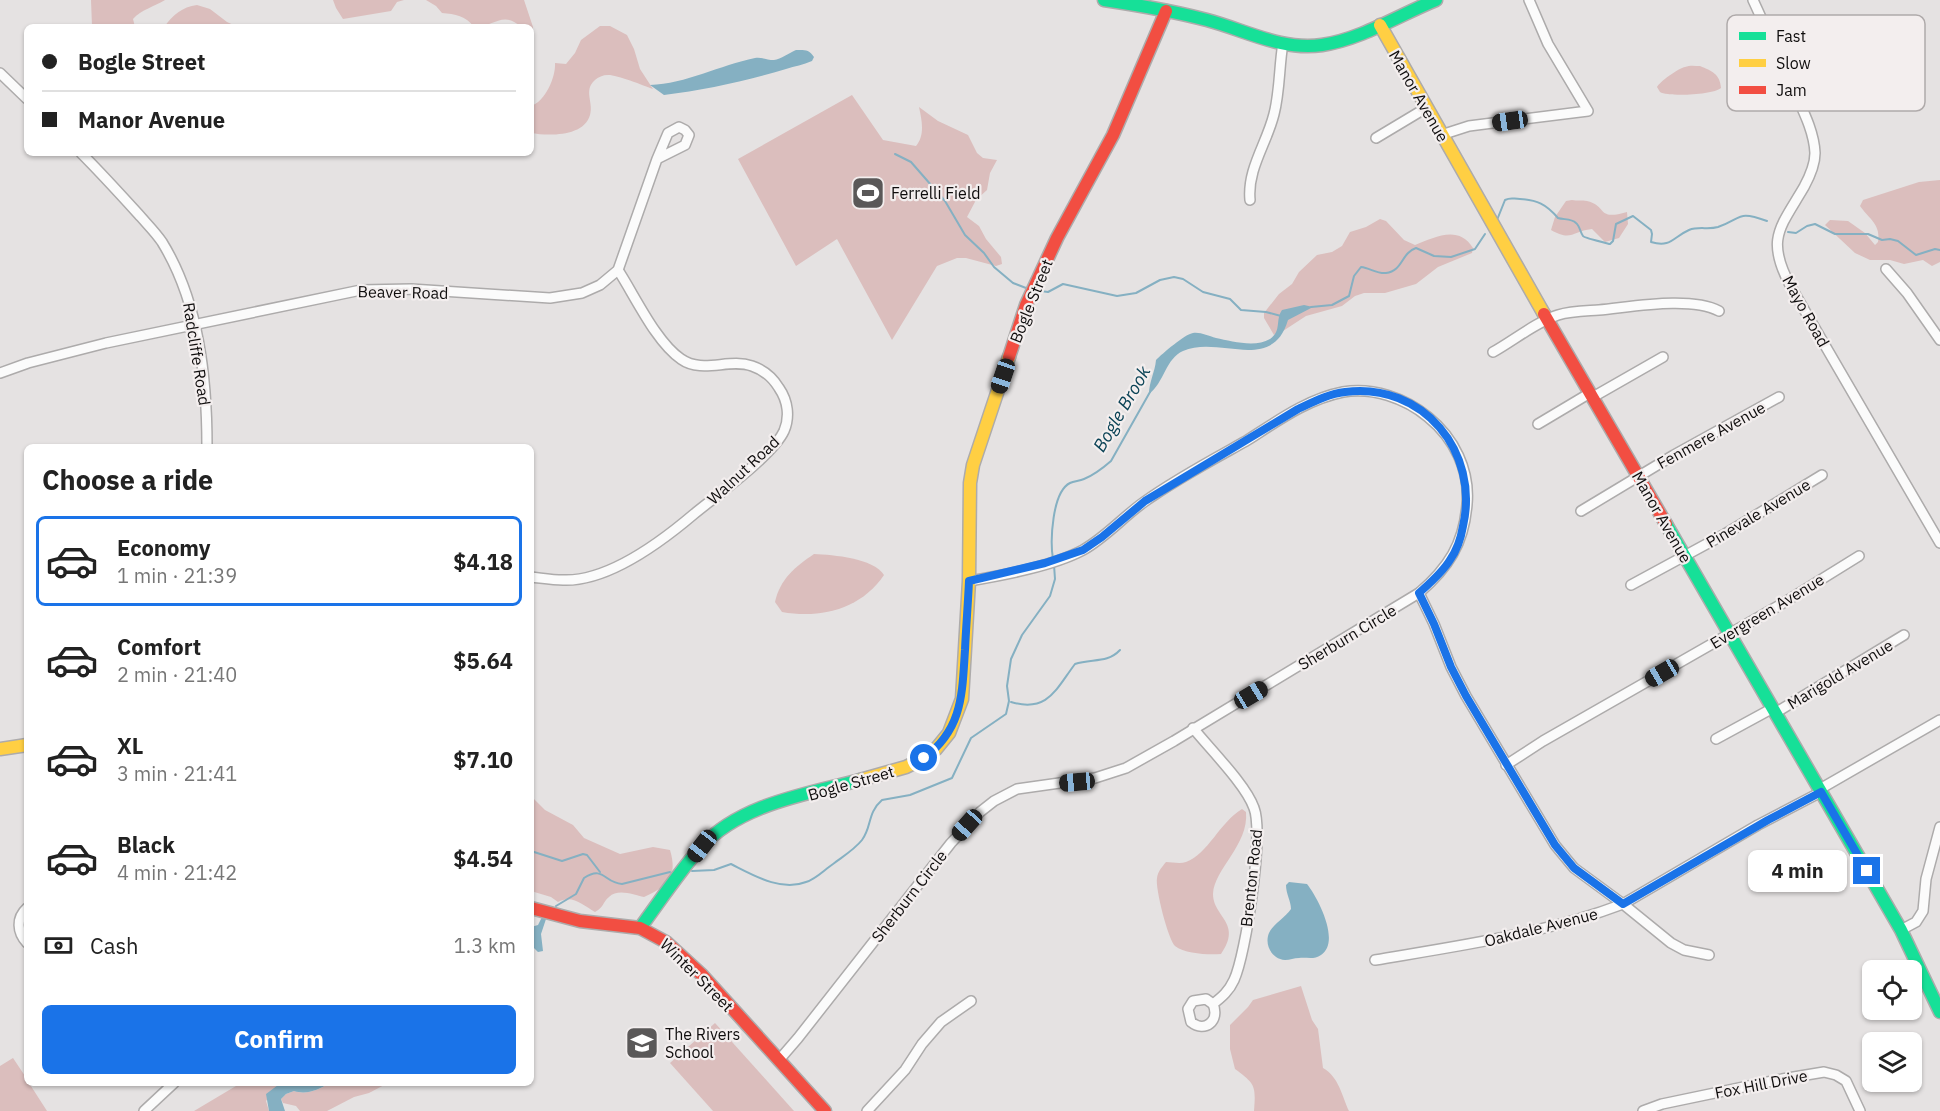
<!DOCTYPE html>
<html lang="en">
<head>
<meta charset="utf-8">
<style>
  :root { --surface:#fff; --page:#f2f2f2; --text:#222; --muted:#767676; --line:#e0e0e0; --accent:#1a73e8 }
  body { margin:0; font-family:"IBM Plex Sans",sans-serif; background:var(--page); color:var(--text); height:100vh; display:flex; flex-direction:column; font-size:22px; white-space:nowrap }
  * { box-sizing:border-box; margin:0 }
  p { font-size:20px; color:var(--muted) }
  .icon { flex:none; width:33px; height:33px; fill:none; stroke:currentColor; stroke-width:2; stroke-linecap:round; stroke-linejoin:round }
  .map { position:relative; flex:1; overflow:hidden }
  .drawer { position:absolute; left:24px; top:444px; width:510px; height:642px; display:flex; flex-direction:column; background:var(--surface); border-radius:9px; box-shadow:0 2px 4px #0004 }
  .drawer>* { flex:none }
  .banner { position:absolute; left:24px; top:24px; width:510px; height:132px; border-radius:9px; box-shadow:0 2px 4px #0004; display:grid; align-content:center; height:132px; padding:0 18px; background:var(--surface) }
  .controls { position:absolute; left:1862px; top:960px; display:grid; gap:12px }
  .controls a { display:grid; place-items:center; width:60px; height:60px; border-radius:9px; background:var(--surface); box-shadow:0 2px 4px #0004; font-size:30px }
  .end { position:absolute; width:27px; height:27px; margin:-14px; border:8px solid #1a73e8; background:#fff; box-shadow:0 0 0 3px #fff }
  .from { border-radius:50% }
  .bubble { position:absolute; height:42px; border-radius:9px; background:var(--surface); box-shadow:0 2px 4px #0004; font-size:20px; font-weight:800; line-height:42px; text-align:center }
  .car { position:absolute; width:18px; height:36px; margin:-18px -9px; border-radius:8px; box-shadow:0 0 4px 2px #0007; background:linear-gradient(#222 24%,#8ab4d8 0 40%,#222 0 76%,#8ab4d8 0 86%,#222 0) }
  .banner b { display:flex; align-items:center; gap:21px; height:57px; font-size:22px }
  .banner b+b { border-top:2px solid var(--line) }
  .banner i { width:15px; height:15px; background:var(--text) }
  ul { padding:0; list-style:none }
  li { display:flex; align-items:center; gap:18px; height:90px; margin:0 12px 9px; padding:0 6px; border:3px solid transparent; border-radius:9px }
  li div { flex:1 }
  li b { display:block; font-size:22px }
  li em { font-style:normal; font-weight:800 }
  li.on { border-color:var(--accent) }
  li>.icon { width:54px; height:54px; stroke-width:1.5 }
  h2 { padding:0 18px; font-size:27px; line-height:72px }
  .pay { display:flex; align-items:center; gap:15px; height:66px; padding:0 18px; font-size:22px }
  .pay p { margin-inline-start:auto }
  .action { display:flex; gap:12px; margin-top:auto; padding:12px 18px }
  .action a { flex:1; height:69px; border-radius:9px; background:var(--accent); color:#fff; font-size:24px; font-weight:800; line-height:69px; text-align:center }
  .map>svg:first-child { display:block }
</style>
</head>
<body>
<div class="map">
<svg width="1940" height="1111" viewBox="0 0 1940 1111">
  <rect width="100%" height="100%" fill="#e5e2e2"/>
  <!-- green -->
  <g fill="#dbbebd">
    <path d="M91,0H165C155,6 141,10 133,19L135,27H97L92,26Z"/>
    <path d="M333,0H404L397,2L391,11L343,19L336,8Z"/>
    <path d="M426,0H524L533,27L531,32V27H521C503,10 494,27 474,27C466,16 455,14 442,13L436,6Z"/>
    <path d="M197,5L210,9L227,22L238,27H164C173,15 182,7 197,5Z"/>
    <path d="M600,26H610L627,35L634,49L640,69L653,89C642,85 618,75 608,75C603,75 598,77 595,80C583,90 594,103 590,115C584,137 548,136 531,133V106C545,102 556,77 555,63L566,64L575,53L581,40Z"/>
    <path d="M1700,66C1712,71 1720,74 1721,88C1713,95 1668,97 1660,92L1657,87C1659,82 1679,68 1685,67C1690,65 1695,66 1700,66Z"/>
    <path d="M852,95L883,140L916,146C925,135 922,121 919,107L938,121L968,135L977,153L983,158L997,160L990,173L987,190L976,200L967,217L979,226L986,239L1001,257L1002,264L996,266L966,258H957L937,266L892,340L837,239L796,266L738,159Z"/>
    <path d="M1940,180V262L1932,266L1923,260L1904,264L1890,260H1870L1855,253L1825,225L1830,220L1848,221L1865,233L1875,245L1878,242C1881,224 1869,219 1860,206L1863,200L1919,182Z"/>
    <path d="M1572,200C1577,201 1582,200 1587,201C1608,206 1596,221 1627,212L1628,224L1619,238L1605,242L1592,229C1572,231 1572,242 1551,230L1555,217L1566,201Z"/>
    <path d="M1380,219L1386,221L1404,240L1415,245C1434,238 1458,224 1473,248L1472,253L1438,267L1416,284L1385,293H1364L1355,296L1342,306L1306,316L1283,331L1274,335L1264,318V313L1279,294L1292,284L1299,272L1317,255L1332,252L1342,246L1350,232L1366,227Z"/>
    <path d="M814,554C834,555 873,558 884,575C861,609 821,619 782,612L775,602C780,579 795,567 814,554Z"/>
    <path d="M531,796L545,810L573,825L584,838L620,854L653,847L670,850C678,877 668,886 644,897C634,895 618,888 609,897C602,903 605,906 595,912C583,905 572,894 558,902L551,897L531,891Z"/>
    <path d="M1242,809L1246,812C1249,845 1214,869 1213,894C1213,917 1243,923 1221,954C1209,955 1185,954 1175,946C1168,939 1155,888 1157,878C1158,871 1162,867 1166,862C1172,862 1180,864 1186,862C1208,854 1220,822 1242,809Z"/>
    <path d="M1301,986L1312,1020L1318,1029L1323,1068C1339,1077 1342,1096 1349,1111H1254C1256,1085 1255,1084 1235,1069L1230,1049V1025L1248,1007L1253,1000Z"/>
    <path d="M715,1023L794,1111H713L670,1063Z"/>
    <path d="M13,1058L27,1079V1083H29L47,1111H0V1066Z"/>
    <path d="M241,1083H285L278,1085L266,1101L269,1111H194Z"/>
    <path d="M329,1083H388L369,1093L354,1097L327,1111H300L296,1106L283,1103L281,1099L286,1094L294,1091C305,1095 320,1090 329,1083Z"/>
  </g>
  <!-- water -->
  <g fill="#85b0c2">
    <path d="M796,50C804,50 809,49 814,57L812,61C803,65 795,66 786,69C746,81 705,90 664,95L650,85C686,84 720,65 755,58C762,57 767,60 774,60C781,59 789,53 796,50Z"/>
    <path d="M1304,305L1313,307L1288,320C1272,374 1219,335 1183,351C1166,358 1164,383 1149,394C1149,382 1155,372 1156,360C1162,354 1185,334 1193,333C1201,332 1208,336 1216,338C1231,341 1255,348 1270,339C1282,331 1275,320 1282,310Z"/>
    <path d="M1289,882L1307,884C1318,898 1341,942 1321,955C1314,960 1307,957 1299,958C1294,958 1290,960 1285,960C1272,959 1264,945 1269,933C1273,924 1285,918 1291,909C1291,901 1286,894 1286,885Z"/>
    <path d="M542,917L546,919L541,934L543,951L538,952L531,945V927L538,925Z"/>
    <path d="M285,1083L299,1086L312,1083H329C319,1090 306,1095 294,1091L286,1094L281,1099L285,1111H269L266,1094L278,1085Z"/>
  </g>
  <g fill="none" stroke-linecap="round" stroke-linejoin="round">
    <!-- stream -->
    <g stroke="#85b0c2" stroke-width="2">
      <path d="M895,154L911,162L945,201L965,235L984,253L994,267L1013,283L1026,288"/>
      <path d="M1497,220L1505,200C1511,197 1513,199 1520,199C1537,200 1546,204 1558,218C1564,220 1571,218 1576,223C1580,226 1580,232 1583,236C1584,238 1606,243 1610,244L1613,241L1616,224L1633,216L1651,230L1652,234L1651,242C1671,248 1673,237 1689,230C1699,226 1708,230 1718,227C1743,218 1737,210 1767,221"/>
      <path d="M1788,232L1796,233L1807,226L1815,224L1835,234H1868L1882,240L1890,239L1898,241L1916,255L1935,249L1940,250"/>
      <path d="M1041,291L1048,292L1063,284L1117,296L1136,293L1160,280L1174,277L1183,279L1203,292L1230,299L1241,310L1266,312L1281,316"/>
      <path d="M1311,307L1332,305L1349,296L1354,276L1361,267C1370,268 1377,274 1386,273C1403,271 1401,253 1416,248L1434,256L1451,257L1475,249L1485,234"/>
      <path d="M1053,559C1050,541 1052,492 1070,483C1074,481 1079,481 1084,479C1094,475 1103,468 1111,461L1150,392"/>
      <path d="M1011,702C1048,713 1056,689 1075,664C1091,658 1107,664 1120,650"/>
      <path d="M531,851L562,861L583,854L587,855L600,872"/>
      <path d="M692,871L714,870L731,864C753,875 781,892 806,882C816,879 824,870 833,864C842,857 854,850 862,840C872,827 867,813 882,800L910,795L952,778L971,738L1006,714L1009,701L1007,686L1011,659L1022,635L1050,596L1055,579L1054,565"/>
      <path d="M556,906L576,894L584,878C604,865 604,883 622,884L670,872"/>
    </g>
    <defs>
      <g id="street">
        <path d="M1753,0C1766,28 1778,56 1791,84C1800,105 1814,129 1815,153C1815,165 1810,176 1804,187C1780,228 1765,239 1791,287L1940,543"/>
        <path d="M0,73L27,99"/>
        <path d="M1441,135L1469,126L1588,111L1548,44L1529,0"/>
        <path d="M1376,138L1426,108"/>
        <path d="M81,153C102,174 121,195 141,217C148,225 156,233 162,242C199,302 207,378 207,447"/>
        <path d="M1250,200C1247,169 1267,143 1274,114C1280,91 1279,66 1283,43"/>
        <path d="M1886,269L1907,293L1940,340"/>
        <path d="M1493,352C1513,341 1536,322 1558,315C1571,311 1586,311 1599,310C1632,307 1690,296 1719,311"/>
        <path d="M0,373L28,363L106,343L361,290L411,289L550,298L582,293L600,285L618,270L657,159L668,133L679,127L685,130L689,135L685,145L657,159"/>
        <path d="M1593,397L1663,357"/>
        <path d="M1538,424L1590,393"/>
        <path d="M1581,511L1674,455L1779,397"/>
        <path d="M531,577C541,578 552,580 563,580C608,582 661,542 694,514C716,496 773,455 784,431C790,417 788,401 779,388C773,378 764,370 752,366C729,358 702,374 681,359C656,342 635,296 618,270"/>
        <path d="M1631,585L1725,534L1822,475"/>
        <path d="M1419,593L1434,624L1451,667L1466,696L1555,845L1574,868L1623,904L1671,943L1684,950L1709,955"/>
        <path d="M1675,665L1780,605L1859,556"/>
        <path d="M1775,713L1904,635"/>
        <path d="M1193,728C1210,749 1246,785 1254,808C1264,834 1246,954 1234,980C1229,991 1222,997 1213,1004L1206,999L1193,1001L1188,1009L1191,1022C1205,1033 1220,1021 1213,1004"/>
        <path d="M1716,739L1773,708"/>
        <path d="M1506,765L1543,741L1662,673"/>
        <path d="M1820,789L1940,720"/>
        <path d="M27,908C16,918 17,932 27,943"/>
        <path d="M1901,930L1916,922L1923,911L1926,879L1940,827"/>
        <path d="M1375,960C1458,946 1544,934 1623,904L1758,825L1821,792"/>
        <path d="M779,1060L798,1038L951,843L980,812L994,801L1017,789L1095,778L1126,768L1174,741L1419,593C1448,568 1464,544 1467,504C1470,470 1454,438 1428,417C1405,398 1373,387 1343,392C1307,399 1276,422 1246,441C1212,460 1176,479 1144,502C1123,517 1106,537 1083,550C1053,566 1004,575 969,581"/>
        <path d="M144,1111L174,1083"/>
        <path d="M867,1111L905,1070L922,1044L941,1022L971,1001"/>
        <path d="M1643,1111L1662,1104L1782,1079L1824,1072L1836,1075L1846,1081L1860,1111"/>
      </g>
      <g id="fast">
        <path d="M1104,0C1138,5 1173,11 1207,20C1245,30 1282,51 1322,45C1362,39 1399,15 1436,0"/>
        <path d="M1666,524L1901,930L1940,1012"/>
        <path d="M640,928C660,901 679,872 701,847C740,804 807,794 860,780"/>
      </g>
      <g id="slow">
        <path d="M1380,25L1544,314"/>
        <path d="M0,749L27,745"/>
        <path d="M860,780L906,767L924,758L936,749L949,733L962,699L969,581L970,483L973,465L1009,357"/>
      </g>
      <g id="jam">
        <path d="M1544,314L1666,524"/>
        <path d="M1009,357L1026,305L1057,238L1113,135L1166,11"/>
        <path d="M531,908L580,921L640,928L666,942L702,975L825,1111"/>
      </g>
    </defs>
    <!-- street casing -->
    <use href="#street" stroke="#adabab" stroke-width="12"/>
    <!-- fast casing -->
    <use href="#fast" stroke="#adabab" stroke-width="15"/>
    <!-- slow casing -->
    <use href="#slow" stroke="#adabab" stroke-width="15"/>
    <!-- jam casing -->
    <use href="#jam" stroke="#adabab" stroke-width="15"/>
    <!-- street -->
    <use href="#street" stroke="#fbfbfb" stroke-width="9"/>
    <!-- fast -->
    <use href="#fast" stroke="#16e098" stroke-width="12"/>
    <!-- slow -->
    <use href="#slow" stroke="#ffcf43" stroke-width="12"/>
    <!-- jam -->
    <use href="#jam" stroke="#f24e42" stroke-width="12"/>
  </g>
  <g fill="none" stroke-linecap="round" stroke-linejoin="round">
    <!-- route -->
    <path stroke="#1a73e8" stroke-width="8" d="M924,758C963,729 962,694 965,650C966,627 968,604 969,581L1045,563L1083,550L1102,537L1145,501L1298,409C1313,402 1328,394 1345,392C1423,382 1480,452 1463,526C1461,538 1457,550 1450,560C1442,573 1430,583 1419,593L1434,624L1451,667L1466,696L1555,845L1574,868L1623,904L1768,820L1821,792L1867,871"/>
  </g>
  <!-- icons -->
  <defs>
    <symbol id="stadium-square" viewBox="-11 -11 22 22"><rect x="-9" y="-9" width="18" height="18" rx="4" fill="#5a5858" stroke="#f3eeee"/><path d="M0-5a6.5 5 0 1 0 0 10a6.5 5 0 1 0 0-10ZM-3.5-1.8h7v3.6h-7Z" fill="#fff"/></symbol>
    <symbol id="school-square" viewBox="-11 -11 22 22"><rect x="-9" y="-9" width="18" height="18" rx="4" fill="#5a5858" stroke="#f3eeee"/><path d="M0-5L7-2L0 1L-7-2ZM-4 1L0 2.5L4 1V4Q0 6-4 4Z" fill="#fff"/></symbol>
  </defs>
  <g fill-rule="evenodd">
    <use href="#stadium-square" x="849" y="174" width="38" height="38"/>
    <use href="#school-square" x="623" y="1024" width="38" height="38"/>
  </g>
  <g text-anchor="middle" stroke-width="4.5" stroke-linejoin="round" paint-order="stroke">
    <!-- street labels -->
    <g font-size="16" fill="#0f0d0d" stroke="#f3eeee">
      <text transform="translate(1419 96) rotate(60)" y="6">Manor Avenue</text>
      <text transform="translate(403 292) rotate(1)" y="6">Beaver Road</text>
      <text transform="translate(1031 301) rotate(-68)" y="6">Bogle Street</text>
      <text transform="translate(1806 311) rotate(61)" y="6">Mayo Road</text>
      <text transform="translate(197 354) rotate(81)" y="6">Radcliffe Road</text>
      <text transform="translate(1711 435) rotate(-29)" y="6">Fenmere Avenue</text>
      <text transform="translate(743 470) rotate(-43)" y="6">Walnut Road</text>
      <text transform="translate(1758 513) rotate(-31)" y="6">Pinevale Avenue</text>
      <text transform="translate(1662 517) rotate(60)" y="6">Manor Avenue</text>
      <text transform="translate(1767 611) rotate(-31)" y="6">Evergreen Avenue</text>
      <text transform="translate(1347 637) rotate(-31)" y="6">Sherburn Circle</text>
      <text transform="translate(1840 674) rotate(-31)" y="6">Marigold Avenue</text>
      <text transform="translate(851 783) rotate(-16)" y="6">Bogle Street</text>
      <text transform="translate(1251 878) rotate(-84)" y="6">Brenton Road</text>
      <text transform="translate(909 896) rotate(-52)" y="6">Sherburn Circle</text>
      <text transform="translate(1541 927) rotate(-14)" y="6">Oakdale Avenue</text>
      <text transform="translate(697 975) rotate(45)" y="6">Winter Street</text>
      <text transform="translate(1761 1084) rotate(-11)" y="6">Fox Hill Drive</text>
    </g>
    <!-- poi labels -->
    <g font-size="16" fill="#0f0d0d" stroke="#f3eeee" text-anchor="start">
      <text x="891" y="199">Ferrelli Field</text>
      <text x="665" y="1040">The Rivers<tspan x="665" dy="18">School</tspan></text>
    </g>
    <!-- water labels -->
    <g font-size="18" font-style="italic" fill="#0b4356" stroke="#f3eeee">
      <text transform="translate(1122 409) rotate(-60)" y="6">Bogle Brook</text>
    </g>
  </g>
  <!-- legend -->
  <rect x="1727" y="15" width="198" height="96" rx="9" fill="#f3eeee" stroke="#afaaaa" stroke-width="1.5"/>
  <rect x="1739" y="32" width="27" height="8" fill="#16e098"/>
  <rect x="1739" y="59" width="27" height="8" fill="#ffcf43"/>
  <rect x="1739" y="86" width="27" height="8" fill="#f24e42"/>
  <g font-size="16" fill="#0f0d0d">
    <text x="1776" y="42">Fast</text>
    <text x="1776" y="69">Slow</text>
    <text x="1776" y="96">Jam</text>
  </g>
</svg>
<div class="controls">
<a><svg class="icon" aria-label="locate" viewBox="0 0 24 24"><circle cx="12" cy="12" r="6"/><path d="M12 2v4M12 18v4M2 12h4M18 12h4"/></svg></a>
<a><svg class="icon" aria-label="layers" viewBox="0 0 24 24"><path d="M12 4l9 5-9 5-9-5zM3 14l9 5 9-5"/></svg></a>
</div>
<i class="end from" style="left:924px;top:758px"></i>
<i class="end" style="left:1867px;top:871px"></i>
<div class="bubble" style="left:1748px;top:850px;width:99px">4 min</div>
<i class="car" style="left:1510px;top:121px;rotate:262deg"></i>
<i class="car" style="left:1003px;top:376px;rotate:199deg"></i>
<i class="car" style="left:1662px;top:673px;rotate:240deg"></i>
<i class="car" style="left:1251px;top:695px;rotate:59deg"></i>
<i class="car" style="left:1077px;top:782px;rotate:265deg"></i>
<i class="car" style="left:967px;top:825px;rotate:222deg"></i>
<i class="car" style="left:702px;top:846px;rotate:218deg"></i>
<div class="banner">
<b><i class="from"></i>Bogle Street</b>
<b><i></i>Manor Avenue</b>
</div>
<section class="drawer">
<h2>Choose a ride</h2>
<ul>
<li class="on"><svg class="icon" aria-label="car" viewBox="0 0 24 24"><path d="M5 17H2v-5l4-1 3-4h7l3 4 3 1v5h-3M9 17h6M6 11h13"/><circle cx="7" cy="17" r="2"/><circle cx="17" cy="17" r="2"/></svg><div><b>Economy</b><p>1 min · 21:39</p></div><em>$4.18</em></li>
<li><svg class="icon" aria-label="car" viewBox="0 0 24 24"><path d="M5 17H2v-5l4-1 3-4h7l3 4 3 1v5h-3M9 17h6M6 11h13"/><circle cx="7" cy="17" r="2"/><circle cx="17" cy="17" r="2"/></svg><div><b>Comfort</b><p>2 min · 21:40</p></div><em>$5.64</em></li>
<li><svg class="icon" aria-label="car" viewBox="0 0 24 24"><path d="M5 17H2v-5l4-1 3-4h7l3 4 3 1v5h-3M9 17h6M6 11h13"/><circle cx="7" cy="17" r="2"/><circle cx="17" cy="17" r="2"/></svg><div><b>XL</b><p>3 min · 21:41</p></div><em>$7.10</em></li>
<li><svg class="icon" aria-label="car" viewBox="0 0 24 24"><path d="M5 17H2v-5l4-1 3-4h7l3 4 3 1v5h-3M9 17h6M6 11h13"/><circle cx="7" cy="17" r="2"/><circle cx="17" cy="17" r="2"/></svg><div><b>Black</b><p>4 min · 21:42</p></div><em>$4.54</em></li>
</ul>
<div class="pay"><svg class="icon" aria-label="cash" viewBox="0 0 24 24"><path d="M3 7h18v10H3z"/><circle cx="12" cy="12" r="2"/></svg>Cash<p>1.3 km</p></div>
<div class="action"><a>Confirm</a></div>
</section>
</div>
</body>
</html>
